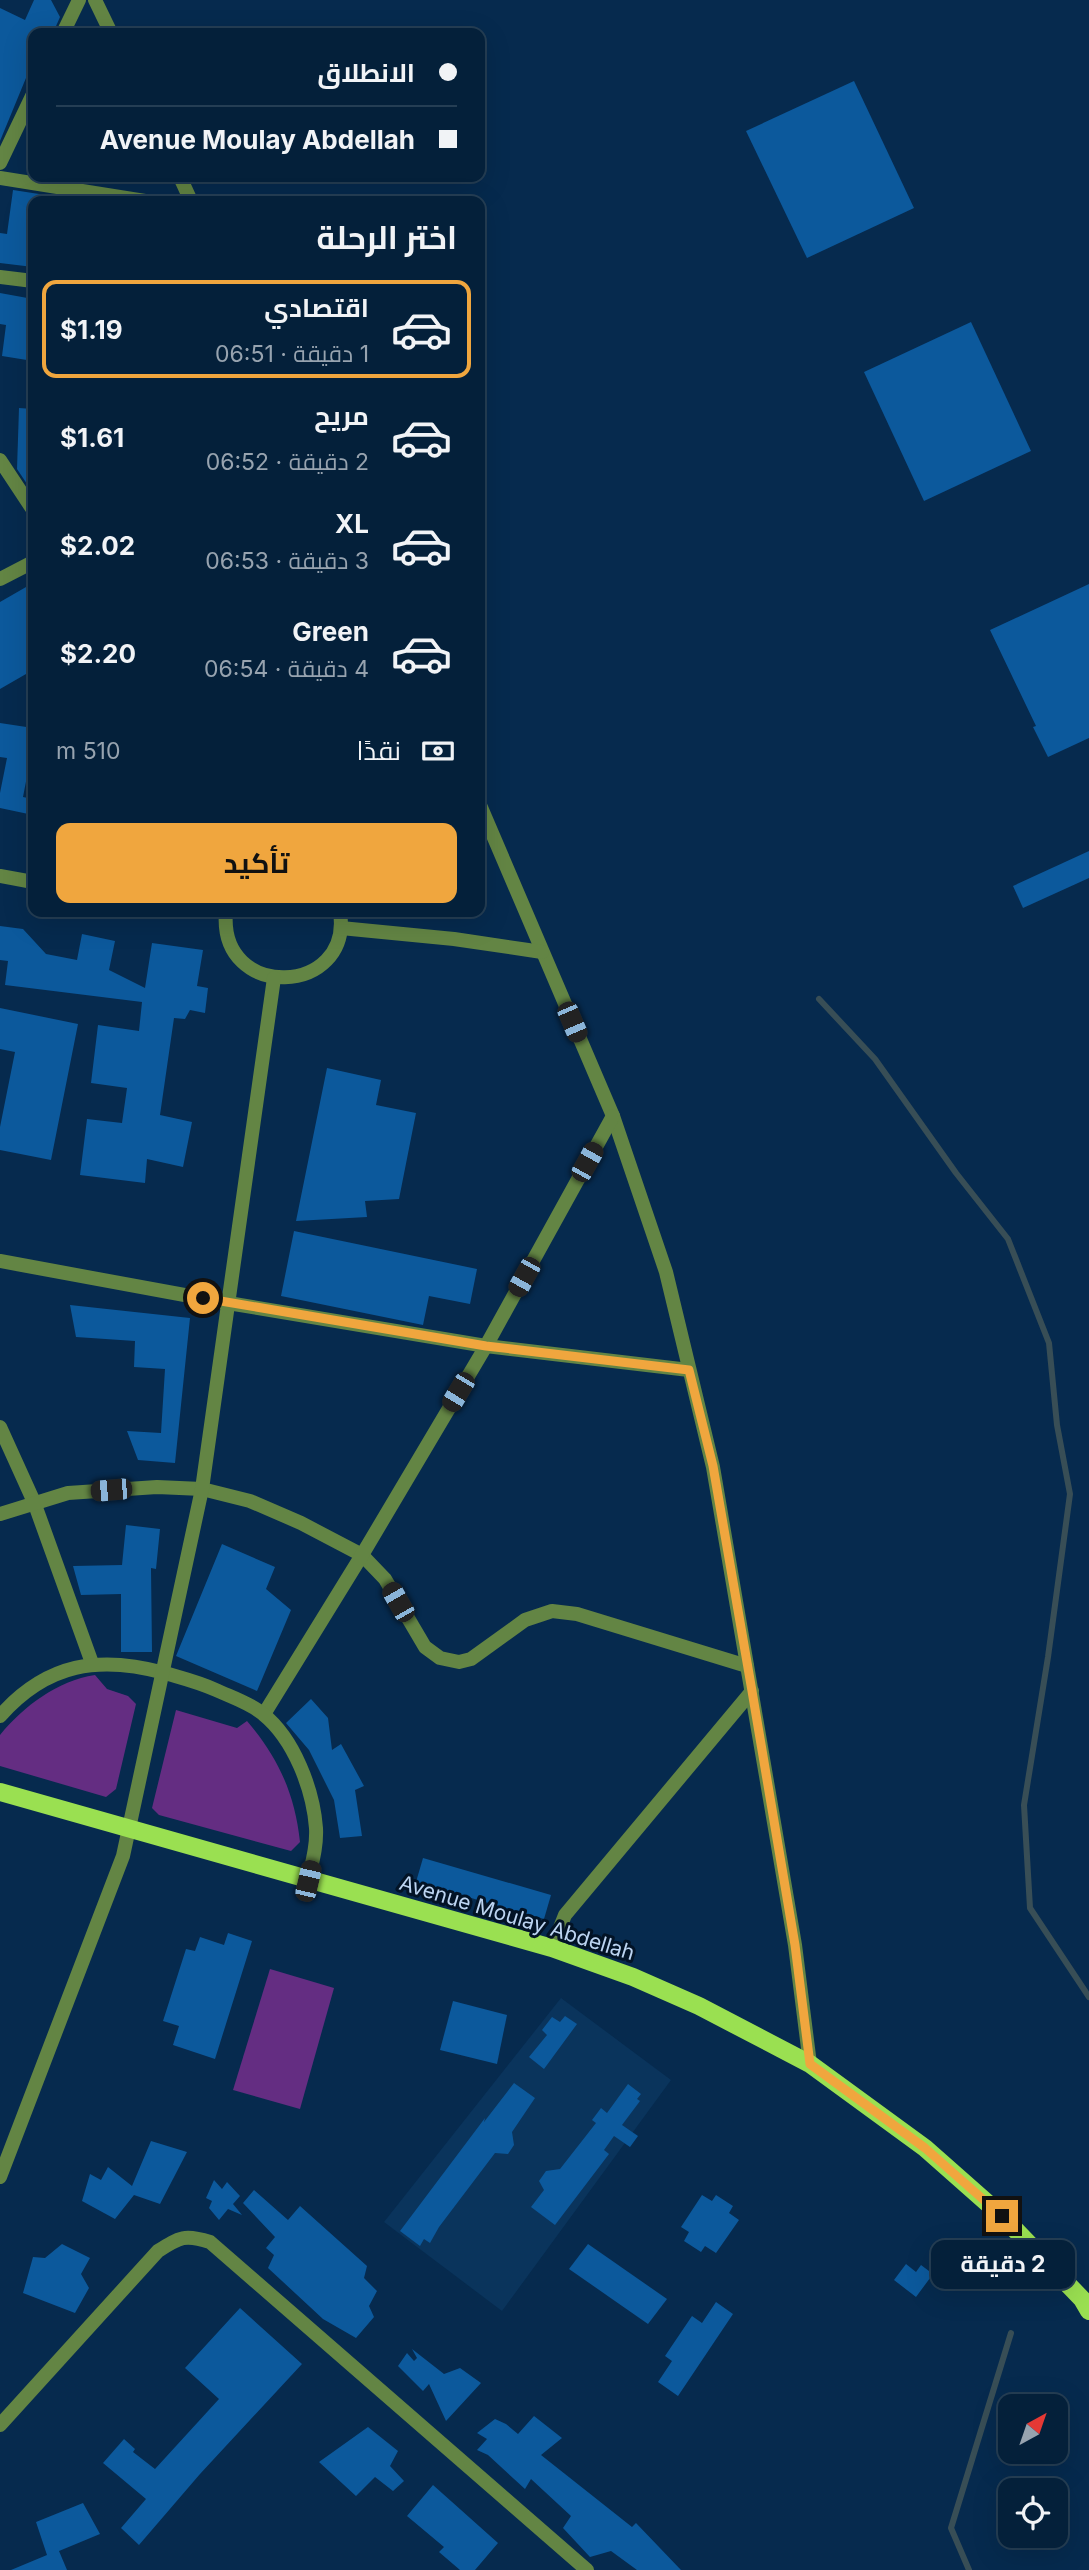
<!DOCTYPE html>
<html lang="ar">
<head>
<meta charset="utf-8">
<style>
  :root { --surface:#04203a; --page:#122d45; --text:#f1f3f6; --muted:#97a3af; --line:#253e54; --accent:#f0a63e }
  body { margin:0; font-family:Inter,Cairo,sans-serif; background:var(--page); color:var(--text); direction:rtl; height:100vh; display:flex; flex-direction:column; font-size:26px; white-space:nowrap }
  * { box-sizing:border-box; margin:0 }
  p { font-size:23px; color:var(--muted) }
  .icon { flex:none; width:38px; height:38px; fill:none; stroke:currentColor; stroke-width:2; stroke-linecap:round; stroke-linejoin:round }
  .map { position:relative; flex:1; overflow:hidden; direction:ltr }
  .sheet { position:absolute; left:28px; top:196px; width:457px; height:721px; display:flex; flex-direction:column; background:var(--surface); border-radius:14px; box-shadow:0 7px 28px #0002,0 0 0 2px var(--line); direction:rtl }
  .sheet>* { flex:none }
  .banner { position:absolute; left:28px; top:28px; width:457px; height:154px; border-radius:14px; box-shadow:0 7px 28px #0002,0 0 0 2px var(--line); direction:rtl; display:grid; align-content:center; height:154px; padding:0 28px; background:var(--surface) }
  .needle { width:46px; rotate:40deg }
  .tools { position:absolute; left:998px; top:2394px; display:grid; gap:14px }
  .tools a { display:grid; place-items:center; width:70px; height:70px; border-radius:14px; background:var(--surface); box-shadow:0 7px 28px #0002,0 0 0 2px var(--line); font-size:35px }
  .end { position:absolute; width:32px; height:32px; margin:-16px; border:9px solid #f0a63e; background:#111; box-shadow:0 0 0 4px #111 }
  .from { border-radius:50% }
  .bubble { position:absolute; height:49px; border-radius:14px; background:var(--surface); box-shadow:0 7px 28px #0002,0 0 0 2px var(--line); font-size:23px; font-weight:700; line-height:49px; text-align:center; direction:rtl }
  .car { position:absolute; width:21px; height:42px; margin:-21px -10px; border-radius:9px; box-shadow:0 0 5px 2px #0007; background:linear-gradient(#222 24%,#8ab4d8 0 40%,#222 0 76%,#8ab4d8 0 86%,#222 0) }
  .banner b { display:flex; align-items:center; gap:24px; height:66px; font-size:26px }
  .banner b+b { border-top:2px solid var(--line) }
  .banner i { width:18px; height:18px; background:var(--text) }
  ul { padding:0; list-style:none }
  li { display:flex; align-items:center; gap:21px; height:98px; margin:0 14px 10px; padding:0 14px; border:4px solid transparent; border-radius:14px }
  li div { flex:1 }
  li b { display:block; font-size:26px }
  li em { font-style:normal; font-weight:700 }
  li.selected { border-color:var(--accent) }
  li>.icon { width:63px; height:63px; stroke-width:1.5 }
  h2 { padding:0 28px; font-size:32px; line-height:84px }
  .pay { display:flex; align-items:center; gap:18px; height:77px; padding:0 28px; font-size:26px }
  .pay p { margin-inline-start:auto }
  .button { display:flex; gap:14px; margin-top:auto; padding:14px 28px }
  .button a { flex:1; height:80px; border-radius:14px; background:var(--accent); color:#111; font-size:28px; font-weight:700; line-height:80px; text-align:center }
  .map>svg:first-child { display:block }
</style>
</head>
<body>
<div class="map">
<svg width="1089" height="2570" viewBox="0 0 1089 2570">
  <rect width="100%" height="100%" fill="#062a4e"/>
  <!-- built -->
  <path fill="#0a345c" d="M561,1998L671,2080L502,2311L384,2222Z"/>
  <!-- park -->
  <g fill="#642d82">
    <path d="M95,1675L107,1689L128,1696L136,1704L116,1789L106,1797L0,1766V1735C24,1706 57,1681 95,1675Z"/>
    <path d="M176,1710L237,1728L247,1721C278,1757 295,1794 300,1842L291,1851L159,1815L152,1808Z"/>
    <path d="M270,1969L334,1988L300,2109L233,2090Z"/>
  </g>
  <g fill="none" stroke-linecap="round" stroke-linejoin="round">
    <!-- stream -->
    <g stroke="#384e56" stroke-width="6">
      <path d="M819,999L875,1059L956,1173L1008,1239L1049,1343L1057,1425L1070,1494L1048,1657L1024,1805L1030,1908L1089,1997"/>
      <path d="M969,2570L951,2528L1011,2333"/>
    </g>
  </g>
  <!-- building -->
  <g fill="#0c599c">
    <path d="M34,0H51L60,17L53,33H33V61L0,141V8L25,20Z"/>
    <path d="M854,81L914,208L807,258L746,131Z"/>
    <path d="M13,190L85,201H33V267L0,263V233L7,234Z"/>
    <path d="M0,293L33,299V361L2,356L6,325L0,324Z"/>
    <path d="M971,322L1031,451L924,501L864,372Z"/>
    <path d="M19,408L33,409V493L17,469Z"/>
    <path d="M33,583V670L0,689V602Z"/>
    <path d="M1089,584V738L1048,757L1033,727L1036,726L990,630Z"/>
    <path d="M0,723L33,728V762L30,761L23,797L33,799V815L0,808V793L7,758L0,757Z"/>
    <path d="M1089,851V878L1023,908L1013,886Z"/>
    <path d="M0,926L23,929L46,954L77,960L82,934L115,941L109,970L145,988L152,943L203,950L197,986L208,988L205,1013L190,1010L185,1019L174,1018L160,1115L192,1122L183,1167L147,1159L145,1183L80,1175L87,1119L122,1123L127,1088L91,1083L98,1025L139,1031L142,1002L5,985L8,961L0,960Z"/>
    <path d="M0,1008L78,1024L51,1160L0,1150V1127L15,1052L0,1049Z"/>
    <path d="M327,1068L381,1080L376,1105L416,1113L399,1199L365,1201L367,1217L296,1221Z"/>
    <path d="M294,1231L477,1269L470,1304L429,1296L423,1325L281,1296Z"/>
    <path d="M70,1305L190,1318L175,1463L138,1460L127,1431L161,1433L165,1369L134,1367L135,1341L76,1337Z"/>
    <path d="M126,1525L160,1529L156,1569L151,1568L152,1652H121V1594L81,1595L73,1566L122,1565Z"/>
    <path d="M222,1544L275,1567L266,1589L291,1610L257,1691L176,1656Z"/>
    <path d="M311,1699L328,1718L332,1750L341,1744L364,1786L355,1790L362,1836L340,1838L334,1800L309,1750L286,1723Z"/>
    <path d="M423,1858L551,1895L544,1919L416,1882Z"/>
    <path d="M228,1933L252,1941L215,2059L173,2045L179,2026L163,2021L186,1949L195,1951L200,1937L224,1945Z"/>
    <path d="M453,2001L507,2015L497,2064L440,2050Z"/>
    <path d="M565,2016L577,2024L544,2069L529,2057L547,2035L542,2030L552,2017L560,2022Z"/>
    <path d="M514,2083L535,2098L512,2132L514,2145L508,2154L495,2153L439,2227L430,2243L424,2239L420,2246L400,2231L485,2118L484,2122Z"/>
    <path d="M628,2084L641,2094L637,2099L640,2101L622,2125L638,2136L630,2147L614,2136L604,2150L609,2154L555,2225L531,2207L544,2190L539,2181L546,2171L560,2169L596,2123L592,2120L601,2108L607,2113Z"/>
    <path d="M151,2141L187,2152L160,2204L134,2195L115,2219L82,2201L90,2174L101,2180L108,2167L132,2186Z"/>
    <path d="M214,2180L222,2189L227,2182L240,2196L233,2204L242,2215L228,2209L219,2220L209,2208L212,2201L206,2198Z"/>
    <path d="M254,2190L288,2220L300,2206L367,2266L364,2278L377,2291L369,2306L374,2317L356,2338L323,2319L268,2268L274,2255L266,2248L275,2237L243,2203Z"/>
    <path d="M702,2195L712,2201L716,2195L733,2206L729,2213L739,2220L716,2253L705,2246L701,2252L684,2241L689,2232L681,2227Z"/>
    <path d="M62,2244L90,2258L81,2274L89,2288L75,2313L23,2293L33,2257L45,2258Z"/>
    <path d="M588,2244L667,2299L648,2324L569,2269Z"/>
    <path d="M906,2264L916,2272L921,2265L933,2274L916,2297L894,2280Z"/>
    <path d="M716,2302L733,2314L678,2396L658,2382L672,2361L665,2356L692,2316L702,2323Z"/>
    <path d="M240,2308L302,2364L200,2474L139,2545L121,2528L146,2499L103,2463L124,2439L135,2449L133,2452L155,2469L219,2399L185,2368Z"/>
    <path d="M412,2349L444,2374L460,2368L481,2383L446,2421L429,2384L423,2391L398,2366L407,2353L414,2361L417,2358Z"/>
    <path d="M534,2416L562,2438L541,2455L632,2527L636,2523L681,2570H637L611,2551L590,2557L563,2528L571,2516L531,2479L525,2489L488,2455L477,2450L487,2439L477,2433L495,2419L506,2424L518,2434Z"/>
    <path d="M368,2427L398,2451L390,2466L404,2481L393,2491L375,2477L356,2496L319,2462Z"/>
    <path d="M433,2485L498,2543L475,2570H460L439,2552L444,2547L407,2516Z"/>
    <path d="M83,2503L100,2534L59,2551L67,2570H11L47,2555L36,2522Z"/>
  </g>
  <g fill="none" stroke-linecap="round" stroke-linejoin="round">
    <!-- minor -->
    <g stroke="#638544" stroke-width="14">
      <path d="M95,0L111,33"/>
      <path d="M63,33L79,0"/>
      <path d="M0,163L33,94"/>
      <path d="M180,177L191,201"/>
      <path d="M0,178L145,201"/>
      <path d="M0,277L33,281"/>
      <path d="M0,460L33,510"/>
      <path d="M0,579L33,562"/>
      <path d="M480,805L613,1116L666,1272L713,1467L795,1945L810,2064"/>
      <path d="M0,876L33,882"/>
      <path d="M226,912C218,1002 353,996 340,912"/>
      <path d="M341,928L454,939L542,952"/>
      <path d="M0,1261L228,1303L486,1346L689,1370"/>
      <path d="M0,1427L34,1502L92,1663"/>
      <path d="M0,1514L68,1493L157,1487L202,1489L250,1501L301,1523L362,1555L385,1579L425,1647L440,1658L459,1662L471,1659L525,1620L552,1611L577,1614L747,1666"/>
      <path d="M264,1714L362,1555L486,1346L613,1116"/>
      <path d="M0,1716C47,1663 99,1655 165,1673C182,1678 199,1682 216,1690C231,1697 250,1703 263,1714C294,1739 313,1789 316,1828C317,1846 312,1863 308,1881"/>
      <path d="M552,1948L565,1915L752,1691"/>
      <path d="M0,2177L123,1856L202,1489L274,978"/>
      <path d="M0,2425L158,2251C180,2237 185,2234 210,2242L587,2570"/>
    </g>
    <!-- primary -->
    <path stroke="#9ae051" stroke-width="18" d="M0,1792L552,1948L633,1977L699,2006L810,2064L925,2148L1002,2216L1082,2299L1089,2311"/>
  </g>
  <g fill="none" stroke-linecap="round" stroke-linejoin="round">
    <!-- route -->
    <path stroke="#f0a63e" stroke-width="9" d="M203,1298L486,1346L689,1370L713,1466L752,1691L795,1945L810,2064L925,2148L1002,2216"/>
  </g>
  <g text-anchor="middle" stroke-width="6" stroke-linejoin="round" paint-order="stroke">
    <!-- street labels -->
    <g font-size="21" fill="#bcd4f1" stroke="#021326">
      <text transform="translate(517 1918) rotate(17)" y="7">Avenue Moulay Abdellah</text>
    </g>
  </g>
</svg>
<div class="tools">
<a><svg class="needle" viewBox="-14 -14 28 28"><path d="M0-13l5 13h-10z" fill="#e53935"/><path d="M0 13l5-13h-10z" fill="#97a3af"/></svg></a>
<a><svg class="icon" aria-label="locate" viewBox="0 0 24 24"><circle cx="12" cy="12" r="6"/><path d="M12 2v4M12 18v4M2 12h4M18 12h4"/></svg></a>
</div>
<i class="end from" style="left:203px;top:1298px"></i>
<i class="end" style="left:1002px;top:2216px"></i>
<div class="bubble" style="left:931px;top:2240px;width:144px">2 دقيقة</div>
<i class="car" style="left:572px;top:1022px;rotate:157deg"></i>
<i class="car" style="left:587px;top:1162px;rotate:29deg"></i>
<i class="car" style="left:524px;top:1277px;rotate:209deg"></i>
<i class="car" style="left:458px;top:1392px;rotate:211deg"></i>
<i class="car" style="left:111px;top:1490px;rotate:265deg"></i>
<i class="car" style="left:398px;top:1602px;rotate:330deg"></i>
<i class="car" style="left:308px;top:1881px;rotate:13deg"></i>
<div class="banner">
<b><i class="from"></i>الانطلاق</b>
<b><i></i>Avenue Moulay Abdellah</b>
</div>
<section class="sheet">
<h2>اختر الرحلة</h2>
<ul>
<li class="selected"><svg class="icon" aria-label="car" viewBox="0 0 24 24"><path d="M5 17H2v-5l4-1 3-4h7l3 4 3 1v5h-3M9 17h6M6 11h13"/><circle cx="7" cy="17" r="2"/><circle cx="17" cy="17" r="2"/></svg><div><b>اقتصادي</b><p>1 دقيقة · 06:51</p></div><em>$1.19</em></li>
<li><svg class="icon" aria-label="car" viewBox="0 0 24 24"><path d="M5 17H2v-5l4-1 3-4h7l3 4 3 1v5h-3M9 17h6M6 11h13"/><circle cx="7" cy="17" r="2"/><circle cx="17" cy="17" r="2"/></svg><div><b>مريح</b><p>2 دقيقة · 06:52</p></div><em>$1.61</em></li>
<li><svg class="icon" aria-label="car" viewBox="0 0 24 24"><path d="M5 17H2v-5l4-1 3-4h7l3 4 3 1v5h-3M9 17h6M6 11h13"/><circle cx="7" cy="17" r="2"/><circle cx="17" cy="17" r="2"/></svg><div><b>XL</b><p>3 دقيقة · 06:53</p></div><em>$2.02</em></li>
<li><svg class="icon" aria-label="car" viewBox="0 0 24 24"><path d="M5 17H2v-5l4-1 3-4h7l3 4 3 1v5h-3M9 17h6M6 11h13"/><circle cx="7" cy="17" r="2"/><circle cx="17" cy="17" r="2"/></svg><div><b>Green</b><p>4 دقيقة · 06:54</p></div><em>$2.20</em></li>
</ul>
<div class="pay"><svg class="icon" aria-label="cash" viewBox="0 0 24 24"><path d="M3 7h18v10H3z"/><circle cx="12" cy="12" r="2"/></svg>نقدًا<p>510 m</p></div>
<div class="button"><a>تأكيد</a></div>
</section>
</div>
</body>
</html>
